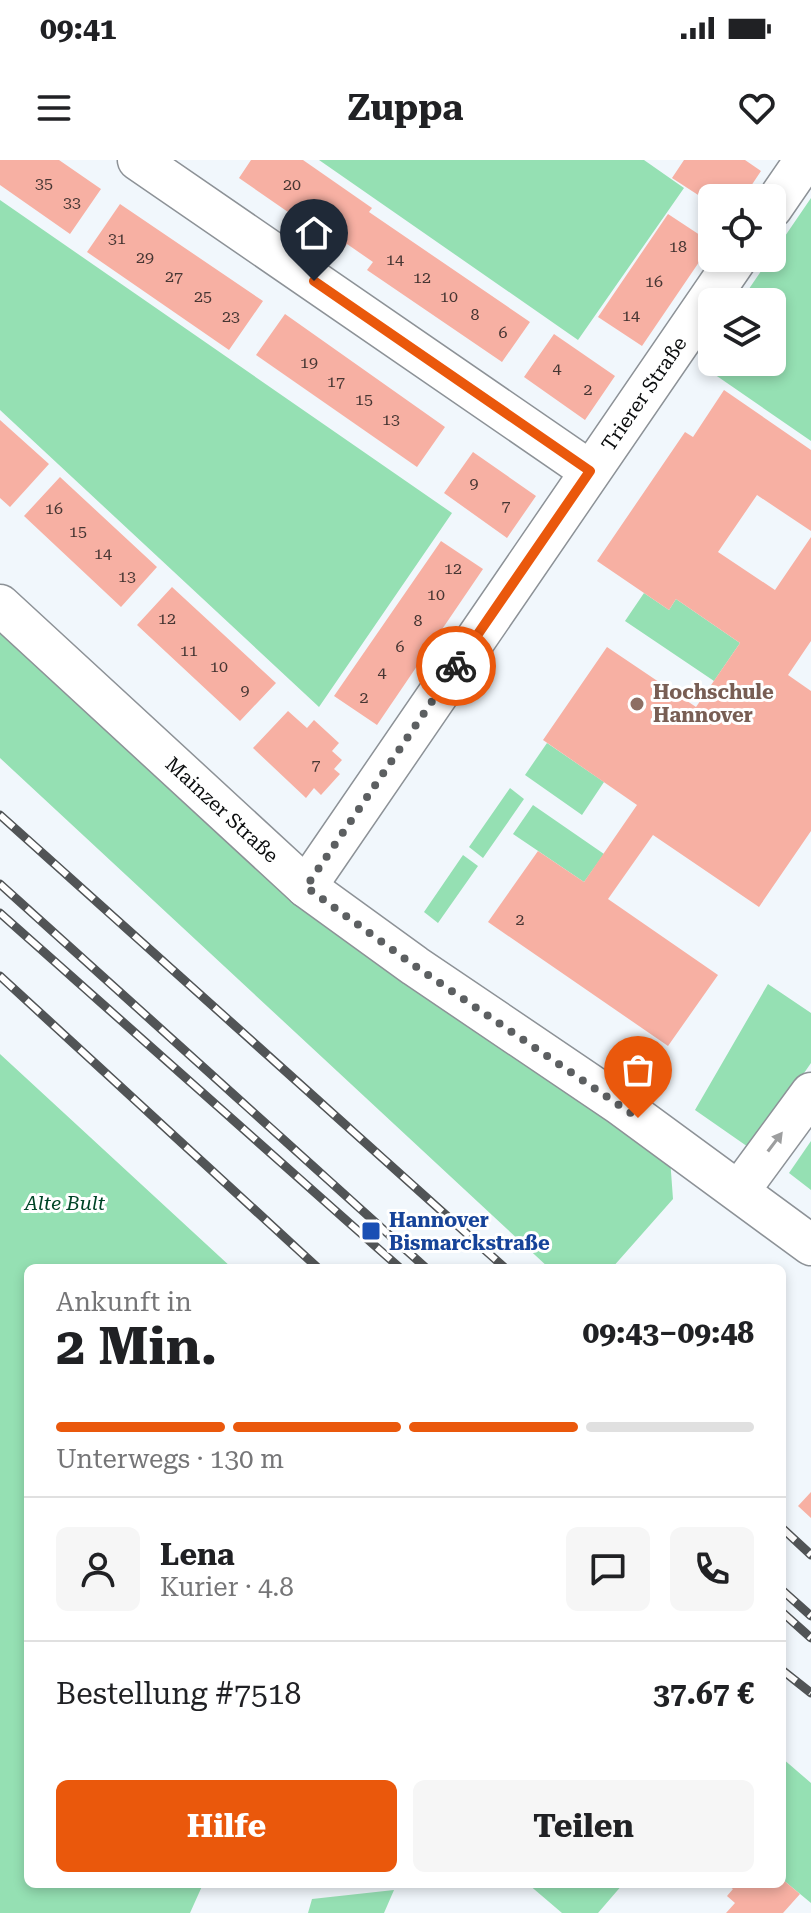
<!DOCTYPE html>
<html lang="de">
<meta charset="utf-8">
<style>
:root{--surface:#fff;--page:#f6f6f6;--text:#202124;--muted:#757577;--line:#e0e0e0;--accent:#ea580c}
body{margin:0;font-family:"Roboto Serif",serif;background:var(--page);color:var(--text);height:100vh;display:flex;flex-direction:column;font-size:30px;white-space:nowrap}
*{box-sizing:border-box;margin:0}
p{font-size:26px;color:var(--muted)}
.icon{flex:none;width:44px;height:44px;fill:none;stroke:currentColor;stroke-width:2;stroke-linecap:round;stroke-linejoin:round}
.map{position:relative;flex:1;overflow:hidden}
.drawer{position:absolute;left:24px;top:1104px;width:762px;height:624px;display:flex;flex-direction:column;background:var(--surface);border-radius:12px;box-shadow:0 4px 12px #0003}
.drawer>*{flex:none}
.buttons{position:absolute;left:698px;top:24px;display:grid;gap:16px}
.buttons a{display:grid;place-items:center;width:88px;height:88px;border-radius:12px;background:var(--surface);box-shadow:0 4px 12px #0003;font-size:40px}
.pin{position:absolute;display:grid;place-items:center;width:68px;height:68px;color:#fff;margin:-82px -34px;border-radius:50% 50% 50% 0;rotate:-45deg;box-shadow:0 0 8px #0007}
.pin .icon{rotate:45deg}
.courier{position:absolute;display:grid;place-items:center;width:80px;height:80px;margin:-40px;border:6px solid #ea580c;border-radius:50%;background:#fff;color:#222;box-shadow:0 2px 10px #0007}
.summary em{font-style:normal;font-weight:700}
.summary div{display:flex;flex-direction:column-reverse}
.summary{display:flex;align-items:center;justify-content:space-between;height:136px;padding:0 32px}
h1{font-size:52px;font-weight:700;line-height:60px}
.bar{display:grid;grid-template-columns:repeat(4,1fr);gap:12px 8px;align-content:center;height:96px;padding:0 32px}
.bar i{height:10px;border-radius:6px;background:var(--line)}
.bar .current{background:var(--accent)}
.bar p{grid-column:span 4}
.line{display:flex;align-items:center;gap:20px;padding:0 32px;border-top:2px solid var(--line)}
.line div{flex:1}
.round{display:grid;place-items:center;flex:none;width:84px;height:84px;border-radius:12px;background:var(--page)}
.cta{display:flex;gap:16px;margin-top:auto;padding:16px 32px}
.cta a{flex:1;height:92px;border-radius:12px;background:var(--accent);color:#fff;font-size:32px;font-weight:700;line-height:92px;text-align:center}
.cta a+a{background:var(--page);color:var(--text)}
.status{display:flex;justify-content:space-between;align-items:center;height:56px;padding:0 40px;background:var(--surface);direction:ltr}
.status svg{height:22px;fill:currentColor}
header{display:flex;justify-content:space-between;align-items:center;height:104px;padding:0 32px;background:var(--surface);font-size:36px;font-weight:700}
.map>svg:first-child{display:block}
</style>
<div class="status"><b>09:41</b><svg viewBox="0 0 49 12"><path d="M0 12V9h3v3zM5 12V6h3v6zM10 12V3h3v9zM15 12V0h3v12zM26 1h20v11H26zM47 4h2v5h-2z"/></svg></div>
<header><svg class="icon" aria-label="menu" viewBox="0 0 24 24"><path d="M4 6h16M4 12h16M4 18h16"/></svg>Zuppa<svg class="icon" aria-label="heart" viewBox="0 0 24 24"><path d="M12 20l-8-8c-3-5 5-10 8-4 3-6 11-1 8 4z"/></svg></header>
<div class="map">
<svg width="811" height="1753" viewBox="0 0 811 1753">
<rect width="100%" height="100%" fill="#f1f7fc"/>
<!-- green -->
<path fill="#95e0b3" d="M319,0H644L684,28L578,180Z
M811,38V281L698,203L712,182V202H772V142H740Z
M0,40L452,353L319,547L0,250Z
M644,433L669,450L676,439L740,483L714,521L625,461Z
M0,452L670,998L673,1039L612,1108H549L0,598Z
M547,583L604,622L582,655L525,615Z
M510,628L524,639L483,698L469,687Z
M533,645L604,694L584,722L513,674Z
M463,695L478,706L438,763L424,752Z
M768,824L811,853V903L751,989L695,950Z
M0,894L232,1108H28V1724H203L190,1753H0Z
M811,981V1030L789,1013Z
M782,1598L811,1623V1743L782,1719Z
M528,1724H623L598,1753H562Z
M394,1730L384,1753H308L312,1739Z"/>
<!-- building -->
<path fill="#f7b0a3" d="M0,0H59L101,29L70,74L0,25Z
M251,0H303L372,48L369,52L530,162L502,202L367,110L373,102L347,84L343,90L239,18Z
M684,0H745L761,11L743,38H712V44L672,18Z
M120,44L263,141L229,190L87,92Z
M668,54L712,83L642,186L598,157Z
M285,154L445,267L417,307L256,195Z
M554,174L615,216L585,260L524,217Z
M724,230L811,290V371L757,335L718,392L775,430L811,377V481L788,515L811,531V671L759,747L653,675L608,739L718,815L668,886L488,762L538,691L584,722L637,645L543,580L607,487L696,547L740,483L676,439L669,450L597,401L685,272L693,277Z
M0,260L49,304L10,347L0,338Z
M473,292L536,336L507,378L444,333Z
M60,317L157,407L121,447L24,356Z
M441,381L483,409L377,565L334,536Z
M172,427L276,523L240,561L137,465Z
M288,551L307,568L314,560L339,583L332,591L342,600L334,609L340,614L321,635L314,628L306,638L253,588Z
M811,1332V1358L798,1346Z
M782,1719L800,1734L783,1753H726L735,1743L727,1736L733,1729L726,1724H782Z"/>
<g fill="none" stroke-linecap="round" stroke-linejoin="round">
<defs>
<g id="minor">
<path d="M138,0L590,311"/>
<path d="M772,48L805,0"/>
<path id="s1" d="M0,445L306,727L415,806L619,944L811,1085"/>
<path id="s2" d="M306,727L737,98"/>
<path d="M739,1031L811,933"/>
</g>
</defs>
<!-- minor casing -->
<use href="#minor" stroke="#8d9297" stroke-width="43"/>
<!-- minor -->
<use href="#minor" stroke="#fff" stroke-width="40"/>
<defs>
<path id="rail" d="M0,655L505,1108
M0,724L426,1108
M0,753L400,1108
M0,816L318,1108
M782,1368L811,1395
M782,1430L811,1456
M782,1452L811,1478
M782,1510L811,1533"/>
</defs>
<!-- rail casing -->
<use href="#rail" stroke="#515456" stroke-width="9"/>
<!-- rail -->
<use href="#rail" stroke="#fff" stroke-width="6" stroke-dasharray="18" stroke-linecap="butt"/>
</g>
<!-- one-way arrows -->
<defs><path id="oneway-solid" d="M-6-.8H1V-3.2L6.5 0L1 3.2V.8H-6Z" transform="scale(2)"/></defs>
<use fill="#9d9e9f" href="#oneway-solid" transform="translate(775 982) rotate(-53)"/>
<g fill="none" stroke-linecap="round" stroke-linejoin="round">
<!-- done -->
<path stroke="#5c5f61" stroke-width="8" stroke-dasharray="0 14.4" d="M456,506L306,727L415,806L638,958"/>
<!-- route -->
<path stroke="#ea580c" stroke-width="10" d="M314,121L590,311L456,506"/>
</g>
<!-- markers -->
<circle fill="#8d6e63" stroke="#fff" stroke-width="3" cx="637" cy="544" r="8"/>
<rect fill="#1a4fb4" stroke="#fff" stroke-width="3" x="361" y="1061" width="20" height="20" rx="4"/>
<g text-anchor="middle" stroke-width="6" stroke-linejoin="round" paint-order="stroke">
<!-- number labels -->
<g font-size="16" fill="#463633">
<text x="44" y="29">35</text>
<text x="292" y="30">20</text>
<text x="72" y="48">33</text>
<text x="117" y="84">31</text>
<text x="678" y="92">18</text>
<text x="145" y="103">29</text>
<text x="395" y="105">14</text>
<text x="174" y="122">27</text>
<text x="422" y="123">12</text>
<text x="654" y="127">16</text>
<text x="203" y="142">25</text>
<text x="449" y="142">10</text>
<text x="475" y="160">8</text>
<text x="631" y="161">14</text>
<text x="231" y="162">23</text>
<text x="503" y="178">6</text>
<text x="309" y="208">19</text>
<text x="557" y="214">4</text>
<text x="336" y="227">17</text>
<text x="588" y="235">2</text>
<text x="364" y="245">15</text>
<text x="391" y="265">13</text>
<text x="474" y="329">9</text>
<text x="506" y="351">7</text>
<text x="54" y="354">16</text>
<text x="78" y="377">15</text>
<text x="103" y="399">14</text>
<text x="453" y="414">12</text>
<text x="127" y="422">13</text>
<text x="436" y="440">10</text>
<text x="167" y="464">12</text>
<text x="418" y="466">8</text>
<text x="400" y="492">6</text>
<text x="189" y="496">11</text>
<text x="219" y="512">10</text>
<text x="382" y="518">4</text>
<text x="245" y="536">9</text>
<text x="364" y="543">2</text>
<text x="316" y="610">7</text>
<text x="520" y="765">2</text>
</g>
<!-- street labels -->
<g font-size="20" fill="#0b0d0e" stroke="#fff">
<text dy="7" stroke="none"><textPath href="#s2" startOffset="598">Trierer Straße</textPath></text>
<text dy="7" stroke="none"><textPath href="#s1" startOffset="302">Mainzer Straße</textPath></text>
</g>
<!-- education labels -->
<g font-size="20" font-weight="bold" fill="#785e54" stroke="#fff" text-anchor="start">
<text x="653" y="539">Hochschule<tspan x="653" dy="23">Hannover</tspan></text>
</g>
<!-- park labels -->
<g font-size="20" font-style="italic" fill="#004527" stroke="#fff">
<text x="65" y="1050">Alte Bult</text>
</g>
<!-- transit labels -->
<g font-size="20" font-weight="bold" fill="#164399" stroke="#fff" text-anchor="start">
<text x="389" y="1067">Hannover<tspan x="389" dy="23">Bismarckstraße</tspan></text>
</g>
</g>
</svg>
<div class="buttons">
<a><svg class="icon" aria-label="locate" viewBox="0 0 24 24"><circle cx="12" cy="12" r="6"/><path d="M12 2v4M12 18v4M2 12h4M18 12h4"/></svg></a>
<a><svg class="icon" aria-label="layers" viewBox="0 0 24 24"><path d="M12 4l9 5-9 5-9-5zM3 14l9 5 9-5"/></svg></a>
</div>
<div class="pin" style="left:638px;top:958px;background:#ea580c"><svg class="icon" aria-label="bag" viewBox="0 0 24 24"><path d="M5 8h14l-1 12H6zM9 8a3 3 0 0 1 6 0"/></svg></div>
<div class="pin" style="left:314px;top:121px;background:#1f2937"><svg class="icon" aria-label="home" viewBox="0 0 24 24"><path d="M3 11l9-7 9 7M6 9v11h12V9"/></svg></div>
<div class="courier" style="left:456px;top:506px"><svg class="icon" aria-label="bike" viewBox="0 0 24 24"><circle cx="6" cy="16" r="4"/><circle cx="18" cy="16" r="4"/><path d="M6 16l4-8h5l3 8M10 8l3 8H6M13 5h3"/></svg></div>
<section class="drawer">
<div class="summary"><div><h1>2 Min.</h1><p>Ankunft in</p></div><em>09:43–09:48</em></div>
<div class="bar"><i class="current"></i><i class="current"></i><i class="current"></i><i></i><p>Unterwegs · 130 m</p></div>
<div class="line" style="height:144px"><a class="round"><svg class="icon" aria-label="person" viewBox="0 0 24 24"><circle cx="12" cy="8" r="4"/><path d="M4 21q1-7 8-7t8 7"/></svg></a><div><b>Lena</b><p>Kurier · 4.8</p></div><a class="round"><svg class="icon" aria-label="chat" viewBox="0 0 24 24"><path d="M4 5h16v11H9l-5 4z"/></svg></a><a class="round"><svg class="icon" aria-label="phone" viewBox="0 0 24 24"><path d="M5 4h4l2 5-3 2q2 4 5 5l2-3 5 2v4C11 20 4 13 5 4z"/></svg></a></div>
<div class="line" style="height:104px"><div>Bestellung #7518</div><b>37.67 €</b></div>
<div class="cta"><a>Hilfe</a><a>Teilen</a></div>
</section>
</div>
